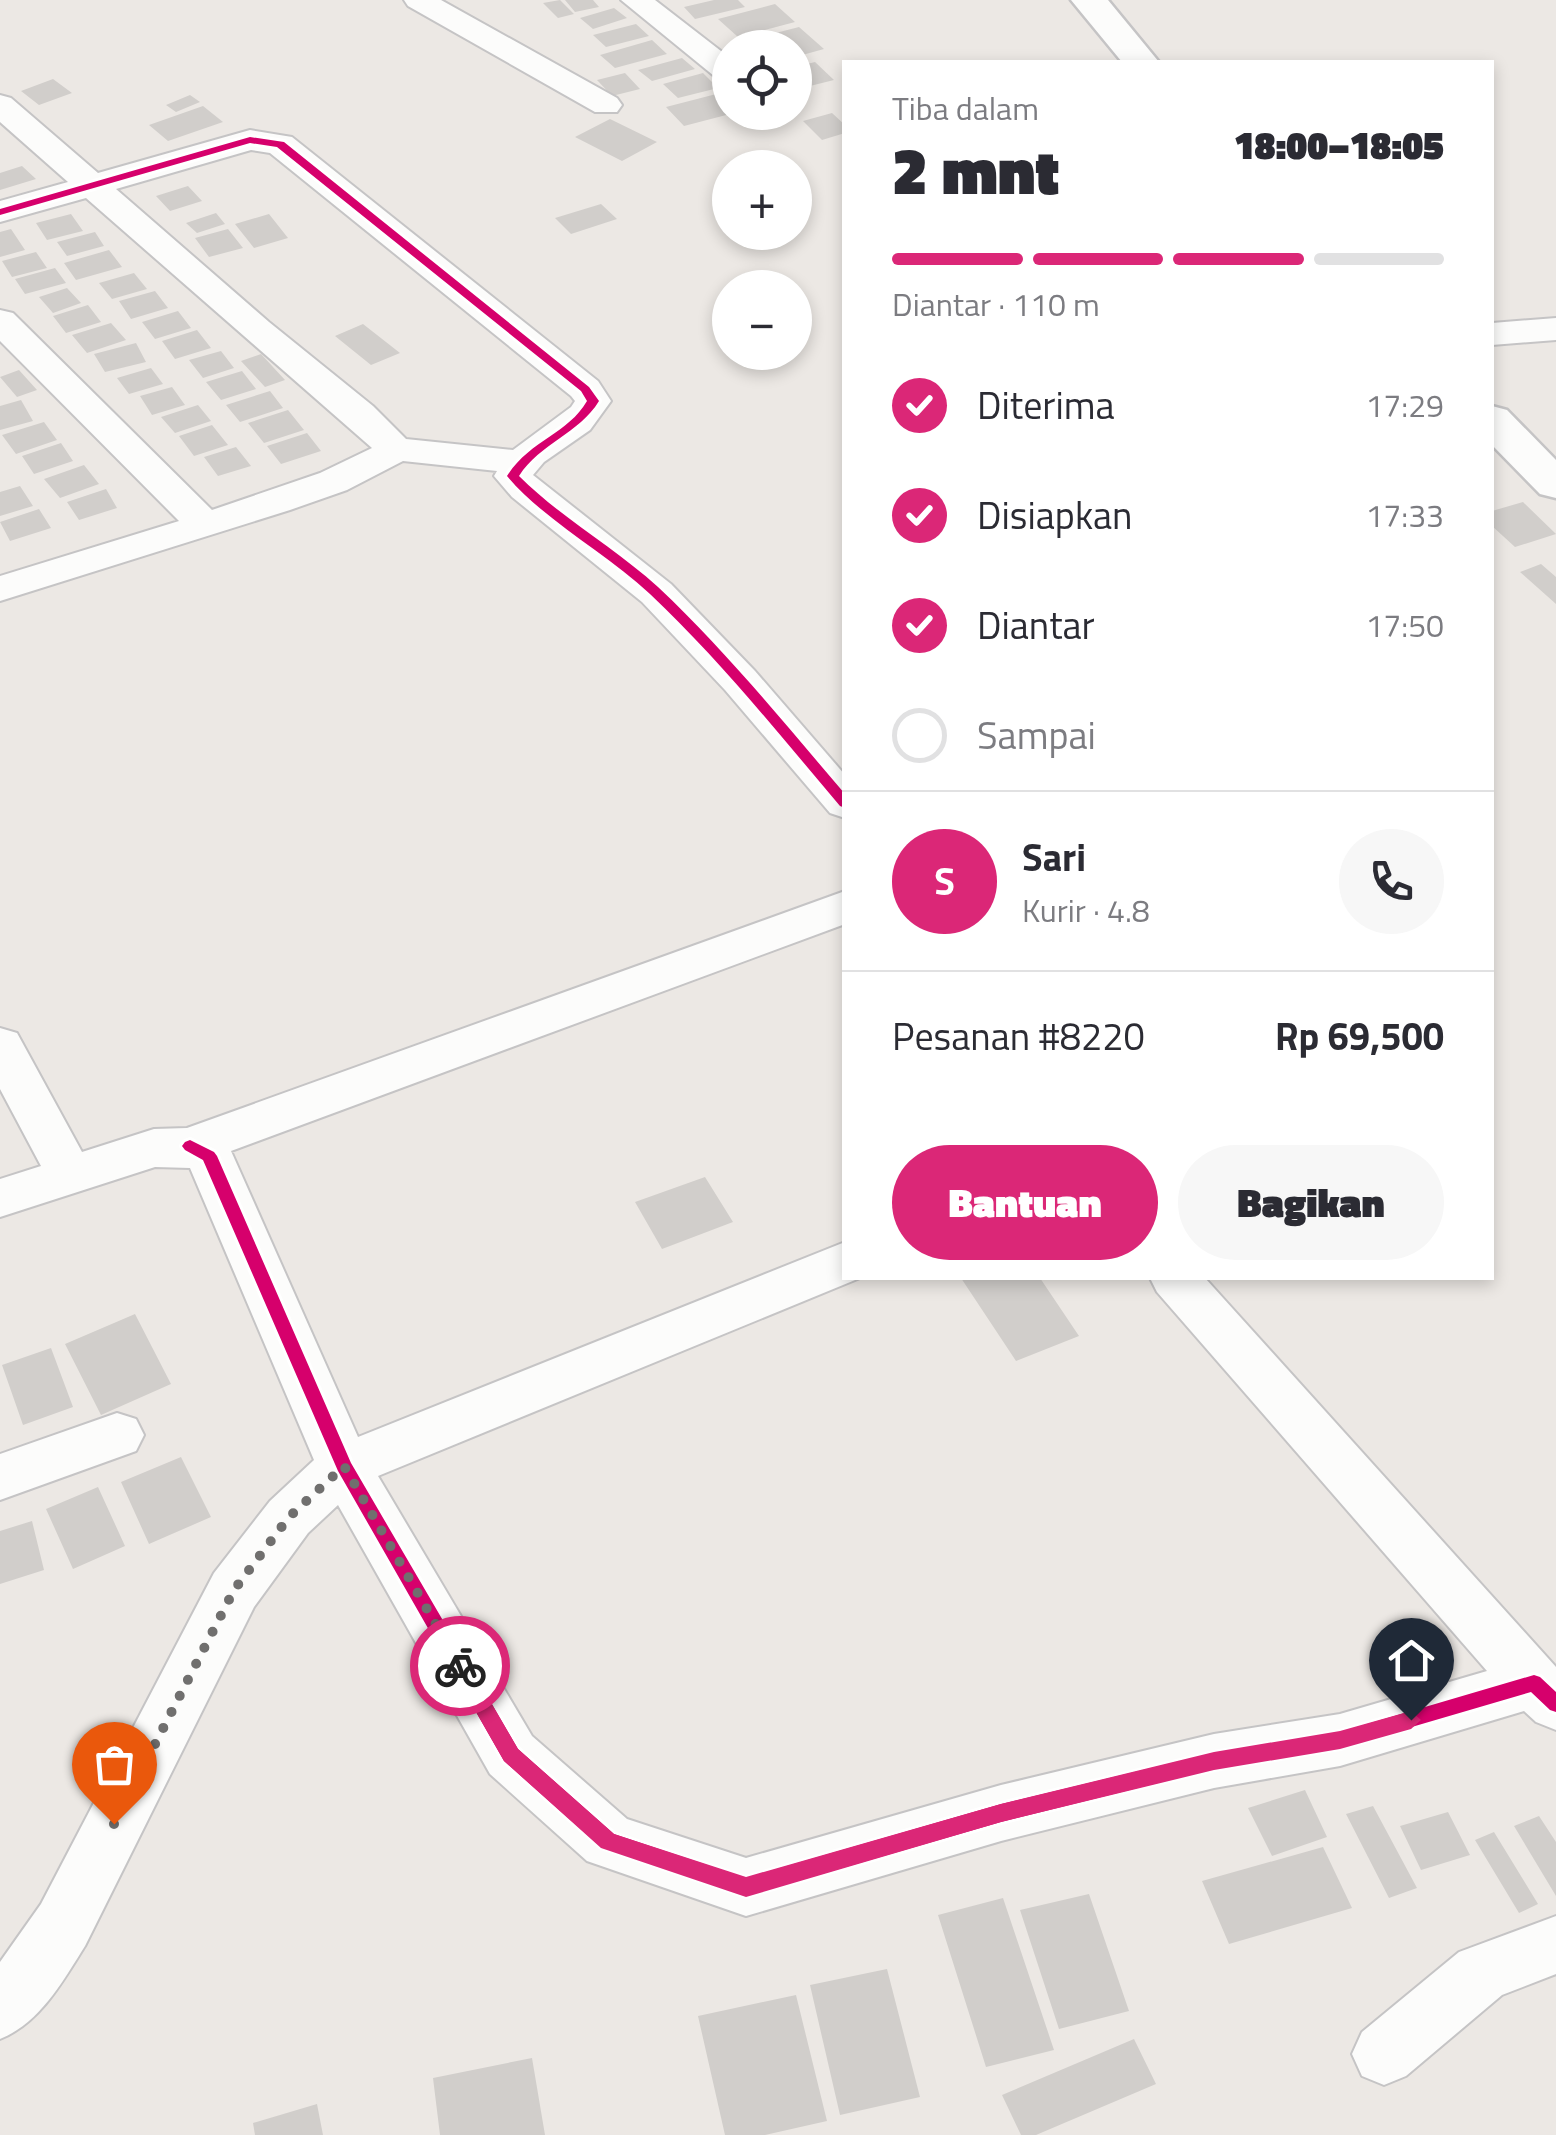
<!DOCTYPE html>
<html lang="id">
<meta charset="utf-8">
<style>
:root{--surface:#fff;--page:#f7f7f7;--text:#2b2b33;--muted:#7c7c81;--line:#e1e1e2;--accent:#db2777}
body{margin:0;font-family:"Titillium Web",sans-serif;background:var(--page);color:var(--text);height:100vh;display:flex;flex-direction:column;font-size:38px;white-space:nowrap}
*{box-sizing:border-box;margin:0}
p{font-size:32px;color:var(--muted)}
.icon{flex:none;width:55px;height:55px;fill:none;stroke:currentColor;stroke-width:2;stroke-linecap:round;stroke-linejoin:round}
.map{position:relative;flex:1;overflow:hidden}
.side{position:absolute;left:842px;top:60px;width:652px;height:1220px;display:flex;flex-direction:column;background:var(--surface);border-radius:0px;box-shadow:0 5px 15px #0003}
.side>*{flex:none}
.controls{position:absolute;left:712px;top:30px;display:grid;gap:20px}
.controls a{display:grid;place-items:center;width:100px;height:100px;border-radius:50%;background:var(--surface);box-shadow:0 5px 15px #0003;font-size:50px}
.pin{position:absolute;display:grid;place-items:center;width:85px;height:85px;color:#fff;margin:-102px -42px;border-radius:50% 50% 50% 0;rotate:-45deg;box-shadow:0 0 10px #0007}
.pin .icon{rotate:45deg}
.courier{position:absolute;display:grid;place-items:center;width:100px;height:100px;margin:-50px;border:8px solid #db2777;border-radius:50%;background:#fff;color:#222;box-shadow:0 2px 12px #0007}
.overview em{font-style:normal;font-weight:800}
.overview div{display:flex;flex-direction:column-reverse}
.overview{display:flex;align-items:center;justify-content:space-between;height:170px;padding:0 50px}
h1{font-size:65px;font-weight:800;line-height:75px}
.bar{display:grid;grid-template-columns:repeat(4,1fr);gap:15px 10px;align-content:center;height:120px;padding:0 50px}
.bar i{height:12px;border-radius:8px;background:var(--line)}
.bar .current{background:var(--accent)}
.bar p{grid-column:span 4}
.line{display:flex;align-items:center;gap:25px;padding:0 50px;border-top:2px solid var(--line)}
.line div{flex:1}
.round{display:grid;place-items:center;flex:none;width:105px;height:105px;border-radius:52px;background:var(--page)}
ol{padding:0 50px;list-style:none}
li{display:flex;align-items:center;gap:30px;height:110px}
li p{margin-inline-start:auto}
li .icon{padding:10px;border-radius:50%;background:var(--accent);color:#fff;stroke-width:4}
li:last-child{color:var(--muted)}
li i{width:55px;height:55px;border:5px solid var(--line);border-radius:50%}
.cta{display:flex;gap:20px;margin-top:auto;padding:20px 50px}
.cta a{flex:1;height:115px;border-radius:60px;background:var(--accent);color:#fff;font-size:40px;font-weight:800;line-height:115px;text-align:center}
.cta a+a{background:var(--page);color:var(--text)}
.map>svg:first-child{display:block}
</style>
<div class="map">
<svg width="1556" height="2135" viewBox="0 0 1556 2135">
<rect width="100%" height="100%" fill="#ece8e4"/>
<!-- building -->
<path fill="#d1cecb" d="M560,0L574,14L558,18L543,3Z
M565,0H593L599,7L575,12Z
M714,0H738L745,7L695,19L684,7Z
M775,4L795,22L738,37L718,19Z
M614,8L627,18L593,29L580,18Z
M636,24L649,36L606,47L593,35Z
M799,27L824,49L795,57V48H747L741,42Z
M652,40L667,54L615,68L600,55Z
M682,58L695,69L652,81L638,70Z
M815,62L834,80L810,86L795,72V67Z
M625,73L640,89L612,96L597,80Z
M703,73L718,88L678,98L663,84Z
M53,79L72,93L39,105L21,91Z
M728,91L730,114L684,126L666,107Z
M190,95L200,102L176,112L166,105Z
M203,106L223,122L168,141L149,125Z
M832,113L845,125V133L822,140L803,121Z
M610,119L657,142L622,161L575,137Z
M22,166L36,179L0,190V173Z
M188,186L202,201L170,211L156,196Z
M601,204L617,219L571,234L555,218Z
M216,213L225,224L197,233L186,223Z
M71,214L83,231L47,240L36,223Z
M269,214L288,238L254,248L235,224Z
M11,229L25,250L0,257V232Z
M228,229L243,248L209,257L195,238Z
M95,232L104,246L67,256L57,242Z
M109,250L122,267L76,280L64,263Z
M36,252L47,268L12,277L2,261Z
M55,268L66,283L25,294L15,279Z
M134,273L147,289L112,299L99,283Z
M67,288L81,303L53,313L39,297Z
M155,291L168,308L131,319L119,301Z
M88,305L101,322L66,333L53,316Z
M178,311L191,328L155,339L142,322Z
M111,323L126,340L87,353L72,335Z
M363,324L400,353L371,365L335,336Z
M197,330L211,348L175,359L162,341Z
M136,343L146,362L105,372L94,354Z
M221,351L234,368L203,378L189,360Z
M261,354L285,380L265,387L241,361Z
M151,368L163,384L129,394L117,378Z
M19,370L37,390L17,397L0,377Z
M242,371L256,389L221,400L206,382Z
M172,387L185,405L152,415L140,396Z
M270,391L283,408L240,422L226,405Z
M21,400L33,421L0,430V406Z
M198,405L211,421L175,433L161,417Z
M288,410L304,430L264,443L248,423Z
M44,422L57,440L16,454L2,435Z
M212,425L228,445L194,456L179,436Z
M307,433L321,451L281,464L267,446Z
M61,443L73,461L34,474L22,456Z
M236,447L251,466L218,476L204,457Z
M84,465L99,484L60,498L44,479Z
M20,486L33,506L0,516V492Z
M106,489L117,508L79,520L67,502Z
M1523,502L1556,534L1515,547L1492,526V511Z
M39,509L51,528L10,541L0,522Z
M1541,564L1556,577V604L1520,572Z
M705,1177L733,1222L662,1249L635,1202Z
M961,1278H1040L1079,1336L1016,1361Z
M135,1314L171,1384L101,1415L65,1344Z
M51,1348L73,1407L23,1425L2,1365Z
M181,1457L211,1517L149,1544L121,1482Z
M98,1487L125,1546L73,1569L46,1509Z
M32,1521L44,1570L0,1584V1531Z
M1305,1790L1327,1837L1272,1856L1248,1808Z
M1373,1806L1417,1888L1389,1898L1346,1814Z
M1448,1812L1470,1855L1421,1870L1400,1826Z
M1539,1816L1556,1842V1896L1514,1826Z
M1494,1832L1538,1904L1519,1913L1475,1840Z
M1323,1847L1352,1908L1229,1944L1202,1881Z
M1089,1894L1129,2011L1059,2029L1020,1910Z
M1003,1898L1054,2050L986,2067L938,1915Z
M887,1969L920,2097L840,2115L810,1985Z
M796,1995L827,2121L765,2135H725L698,2016Z
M1134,2039L1156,2084L1036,2135H1021L1002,2095Z
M532,2058L545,2135H440L433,2078Z
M317,2104L323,2135H255L253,2123Z"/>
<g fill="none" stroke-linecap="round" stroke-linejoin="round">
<defs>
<path id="street" d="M404,0H441L617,98L622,105L617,112H595L408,6Z
M621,0H655L730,58V83L719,80Z
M0,95L11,98L98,173L250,130L292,137L598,381L611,401L590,430L544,462L533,475L671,584L755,671L845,775V818L830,813L725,690L642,602L512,497L494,476L497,471L403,461L347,490L290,510L0,601V576L179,521L0,341V310L13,313L212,510L320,473L372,448L86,198L0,222V201L68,182L0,122ZM251,150L270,153L571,396L575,401L571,407L513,450L406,439L373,406L269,322L116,189Z
M1556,318V340L1492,345V323Z
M845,891V924L231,1151L358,1437L845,1242V1278H860L378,1476L532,1736L627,1819L746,1858L1001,1785L1214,1734L1340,1714L1487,1671L1157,1292L1150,1278H1205L1556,1667V1730L1536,1722L1524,1711L1340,1766L1214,1788L1001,1841L746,1916L587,1861L490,1774L338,1505L308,1533L254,1607L85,1946C63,1981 40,2023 0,2039V1962L41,1904L214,1573L270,1501L314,1460L190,1168L155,1167L0,1217V1179L41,1166L0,1089V1028L17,1033L82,1152L154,1129L187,1128Z
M117,1413L136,1419L144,1435L136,1451L0,1500V1454Z
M1556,1916V1974L1502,1995L1406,2076L1384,2085L1362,2076L1352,2054L1362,2032L1459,1952Z"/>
<path id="secondary" d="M1071,0H1108L1159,62H1122Z
M1492,406L1507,410L1556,460V498L1540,494L1492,445Z"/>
</defs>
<!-- street casing -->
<use href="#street" stroke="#c5c4c5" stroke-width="4"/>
<!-- secondary casing -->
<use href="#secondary" stroke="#c5c4c5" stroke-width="5"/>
<!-- street -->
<use href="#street" fill="#fcfcfb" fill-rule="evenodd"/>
<!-- secondary -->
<use href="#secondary" fill="#fcfcfb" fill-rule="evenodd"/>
<defs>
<path id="cycleway" d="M250,137L284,142L589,387L599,401C579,434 540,443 519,476C561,518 614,547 658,587C726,651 785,724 845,794V808L840,806C779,734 719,659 650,594C605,552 545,521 507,476C530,440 568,434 587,401L581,391L277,147L250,143L0,215V209Z
M190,1140L214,1152L217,1156L351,1463L518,1749L614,1834L746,1878L1001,1804L1214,1753L1340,1732L1534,1675L1540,1677L1556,1692V1712L1550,1710L1531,1692L1340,1748L1214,1769L1001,1822L746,1896L601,1847L504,1761L338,1471L203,1160L185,1150L182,1146L185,1142Z"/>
</defs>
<!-- cycleway casing -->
<use href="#cycleway" stroke="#fff" stroke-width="6"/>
<!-- cycleway -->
<use href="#cycleway" fill="#d6006c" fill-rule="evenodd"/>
</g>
<!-- route -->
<path fill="#db2777" d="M460,1657L466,1659L518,1749L614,1834L746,1877L1001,1804L1214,1752L1340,1731L1411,1711L1421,1720L1411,1729L1340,1749L1214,1770L1001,1822L746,1897L601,1848L504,1761L450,1666Z"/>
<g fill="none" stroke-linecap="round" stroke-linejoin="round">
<!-- done -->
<path stroke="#706f6e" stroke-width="10" stroke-dasharray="0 18" d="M114,1824L234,1590L289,1517L344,1466L460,1666"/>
</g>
</svg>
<div class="controls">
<a><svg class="icon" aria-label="locate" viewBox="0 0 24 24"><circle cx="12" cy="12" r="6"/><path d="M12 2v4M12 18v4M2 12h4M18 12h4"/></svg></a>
<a>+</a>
<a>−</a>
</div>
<div class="pin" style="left:114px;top:1824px;background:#ea580c"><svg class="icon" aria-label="bag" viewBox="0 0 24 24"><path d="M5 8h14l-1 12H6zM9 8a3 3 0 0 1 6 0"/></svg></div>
<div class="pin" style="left:1411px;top:1720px;background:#1f2937"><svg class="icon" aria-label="home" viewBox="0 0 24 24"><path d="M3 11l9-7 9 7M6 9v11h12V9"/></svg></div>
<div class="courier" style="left:460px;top:1666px"><svg class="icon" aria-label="bike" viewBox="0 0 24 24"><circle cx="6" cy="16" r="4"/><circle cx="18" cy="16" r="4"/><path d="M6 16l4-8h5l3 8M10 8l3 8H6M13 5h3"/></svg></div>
<section class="side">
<div class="overview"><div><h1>2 mnt</h1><p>Tiba dalam</p></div><em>18:00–18:05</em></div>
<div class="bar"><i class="current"></i><i class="current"></i><i class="current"></i><i></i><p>Diantar · 110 m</p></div>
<ol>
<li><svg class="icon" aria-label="check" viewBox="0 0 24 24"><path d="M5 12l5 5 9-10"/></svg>Diterima<p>17:29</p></li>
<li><svg class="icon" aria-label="check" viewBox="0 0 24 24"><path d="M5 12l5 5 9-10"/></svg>Disiapkan<p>17:33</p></li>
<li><svg class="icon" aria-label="check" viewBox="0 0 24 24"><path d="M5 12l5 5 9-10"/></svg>Diantar<p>17:50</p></li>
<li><i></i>Sampai</li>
</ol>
<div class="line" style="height:180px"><b class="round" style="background:var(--accent);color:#fff">S</b><div><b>Sari</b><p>Kurir · 4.8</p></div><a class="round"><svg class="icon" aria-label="phone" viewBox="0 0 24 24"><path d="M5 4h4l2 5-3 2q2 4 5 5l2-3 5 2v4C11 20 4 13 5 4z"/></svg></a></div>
<div class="line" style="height:130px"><div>Pesanan #8220</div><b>Rp 69,500</b></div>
<div class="cta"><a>Bantuan</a><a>Bagikan</a></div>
</section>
</div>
